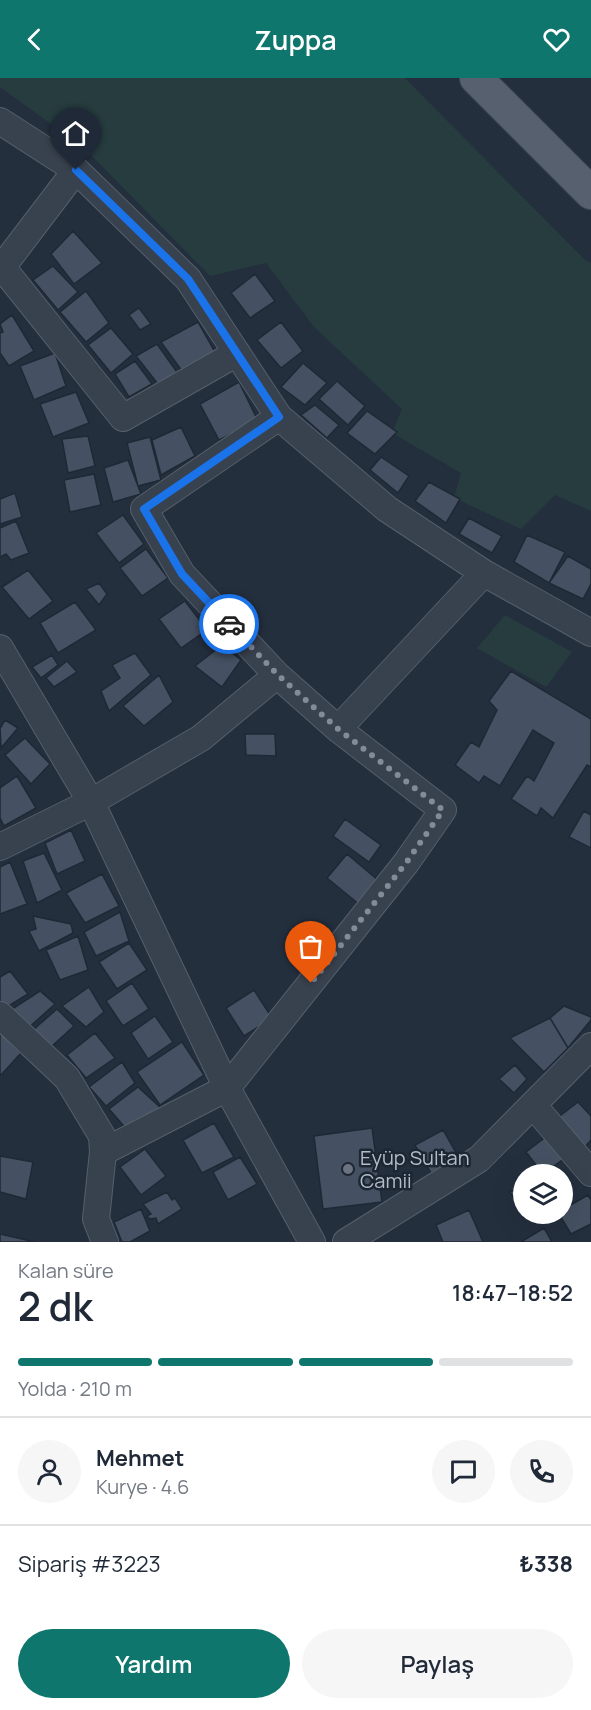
<!DOCTYPE html>
<html lang="tr">
<meta charset="utf-8">
<style>
:root{--surface:#fff;--page:#f6f6f7;--text:#1f2937;--muted:#747a83;--line:#e0e1e3;--accent:#0f766e}
body{margin:0;font-family:Manrope,sans-serif;background:var(--page);color:var(--text);height:100vh;display:flex;flex-direction:column;font-size:22px;white-space:nowrap}
*{box-sizing:border-box;margin:0}
p{font-size:20px;color:var(--muted)}
.icon{flex:none;width:33px;height:33px;fill:none;stroke:currentColor;stroke-width:2;stroke-linecap:round;stroke-linejoin:round}
.map{position:relative;height:1164px;overflow:hidden}
.panel{display:flex;flex-direction:column;background:var(--surface);flex:1}
.panel>*{flex:none}
.fabs{position:absolute;left:513px;top:1086px;display:grid;gap:12px}
.fabs a{display:grid;place-items:center;width:60px;height:60px;border-radius:50%;background:var(--surface);box-shadow:0 6px 24px #0002;font-size:30px}
.pin{position:absolute;display:grid;place-items:center;width:51px;height:51px;color:#fff;margin:-62px -26px;border-radius:50% 50% 50% 0;rotate:-45deg;box-shadow:0 0 6px #0007}
.pin .icon{rotate:45deg}
.courier{position:absolute;display:grid;place-items:center;width:60px;height:60px;margin:-30px;border:4px solid #1a73e8;border-radius:50%;background:#fff;color:#222;box-shadow:0 2px 8px #0007}
.head em{font-style:normal;font-weight:600}
.head div{display:flex;flex-direction:column-reverse}
.head{display:flex;align-items:center;justify-content:space-between;height:102px;padding:0 18px}
h1{font-size:39px;font-weight:600;line-height:45px}
.bar{display:grid;grid-template-columns:repeat(4,1fr);gap:9px 6px;align-content:center;height:72px;padding:0 18px}
.bar i{height:8px;border-radius:4px;background:var(--line)}
.bar .current{background:var(--accent)}
.bar p{grid-column:span 4}
.line{display:flex;align-items:center;gap:15px;padding:0 18px;border-top:2px solid var(--line)}
.line div{flex:1}
.round{display:grid;place-items:center;flex:none;width:63px;height:63px;border-radius:32px;background:var(--page)}
.cta{display:flex;gap:12px;margin-top:auto;padding:12px 18px}
.cta a{flex:1;height:69px;border-radius:36px;background:var(--accent);color:#fff;font-size:24px;font-weight:600;line-height:69px;text-align:center}
.cta a+a{background:var(--page);color:var(--text)}
header{display:flex;justify-content:space-between;align-items:center;height:78px;padding:0 18px;background:var(--accent);color:#fff;font-size:27px;font-weight:600}
.map>svg:first-child{display:block}
</style>
<header><svg class="icon" aria-label="back" viewBox="0 0 24 24"><path d="M15 5l-7 7 7 7"/></svg>Zuppa<svg class="icon" aria-label="heart" viewBox="0 0 24 24"><path d="M12 20l-8-8c-3-5 5-10 8-4 3-6 11-1 8 4z"/></svg></header>
<div class="map">
<svg width="591" height="1164" viewBox="0 0 591 1164">
<rect width="100%" height="100%" fill="#242f3e"/>
<!-- green -->
<path fill="#263c3f" d="M0,0H405L585,182L591,185V433L555,417L521,451L454,420L461,395L392,355L402,331L314,249L266,185L210,198L84,70L0,9Z
M505,537L572,574L546,609L477,570Z"/>
<!-- building -->
<path fill="#455162" stroke="#1f2835" stroke-width="1.5" d="M73,153L102,185L74,206L51,176Z
M53,188L78,214L58,232L33,202Z
M255,196L275,223L250,240L231,215Z
M86,213L109,245L86,264L60,234Z
M139,230L151,246L140,252L129,237Z
M12,237L34,273L9,288L0,275V255L3,254L0,246Z
M198,244L216,276L182,293L161,264Z
M281,244L303,273L281,290L257,262Z
M111,250L133,276L111,295L88,267Z
M157,266L179,297L161,310L136,278Z
M55,275L66,308L34,322L20,288Z
M135,283L152,306L129,319L115,296Z
M303,285L327,305L305,327L281,309Z
M337,303L365,328L348,347L319,321Z
M239,304L258,343L219,362L200,326Z
M76,314L89,345L53,359L40,326Z
M315,327L339,347L327,360L301,337Z
M367,333L397,354L375,376L347,355Z
M181,349L195,378L161,397L152,362Z
M88,358L95,388L68,395L62,361Z
M150,359L161,402L138,408L127,365Z
M381,379L409,398L398,415L370,392Z
M128,382L141,416L113,424L104,390Z
M94,396L101,427L70,434L64,402Z
M429,404L460,421L446,445L415,423Z
M15,415L22,439L0,446V421Z
M123,437L144,466L119,485L96,455Z
M469,440L502,458L492,475L459,456Z
M16,443L29,475L11,482L6,476L0,479V450Z
M527,457L565,474L549,505L514,484Z
M146,471L168,500L142,518L120,490Z
M568,478L591,491V506L583,521L549,505Z
M28,492L53,523L29,541L2,509Z
M99,505L107,516L99,527L86,511Z
M185,523L207,552L181,570L159,541Z
M75,524L96,552L58,575L40,545Z
M222,567L241,582L222,609L195,588Z
M135,575L151,597L109,633L101,613L120,600L112,587Z
M52,577L58,587L41,600L32,589Z
M67,583L77,594L54,609L46,600Z
M511,593L591,641V689L587,687L553,740L541,730L537,738L511,721L527,698L534,703L554,665L533,652L500,708L484,698L479,705L455,687L471,664L479,669L497,632L489,623Z
M159,597L173,624L144,648L123,628Z
M5,642L18,650L1,670L0,648L1,649Z
M245,656H275L276,678L246,677Z
M25,660L50,686L31,706L5,677Z
M17,698L36,730L4,748L0,740V710Z
M584,733L591,737V770L569,759Z
M345,741L381,767L369,784L333,758Z
M71,752L85,783L57,796L45,765Z
M44,775L62,812L37,825L23,783Z
M347,776L379,803L360,827L327,800Z
M10,784L27,826L0,836V789Z
M102,796L119,828L85,845L66,815Z
M120,834L129,863L96,878L84,854Z
M33,838L71,846L73,855L39,873L29,853L36,851Z
M78,858L88,892L60,902L46,872Z
M129,865L147,892L117,911L99,884Z
M10,893L28,916L2,932L0,931V899Z
M132,905L149,931L123,948L106,923Z
M89,909L104,934L86,949L62,928Z
M254,912L272,940L244,958L226,930Z
M40,913L55,926L25,953L9,933Z
M564,928L591,939V942L568,970L550,940Z
M57,931L74,948L52,968L33,952Z
M155,938L173,964L148,981L131,955Z
M550,940L568,970L544,994L510,960Z
M0,954L21,975L0,998Z
M95,955L115,980L86,1000L67,977Z
M182,964L204,997L160,1027L137,994Z
M122,984L135,1005L106,1028L89,1009Z
M515,987L527,1001L514,1015L499,1001Z
M138,1009L163,1032L129,1054L109,1031Z
M578,1024L591,1038V1062L583,1071L556,1041Z
M214,1045L234,1079L202,1095L183,1062Z
M372,1050L382,1124L323,1131L314,1058Z
M443,1052L459,1080L431,1095L415,1067Z
M551,1055L569,1077L543,1096L526,1074Z
M145,1071L166,1098L141,1117L120,1089Z
M0,1078L33,1084L26,1121L0,1114Z
M240,1079L257,1106L228,1122L213,1094Z
M524,1100V1124L519,1127L510,1114L522,1108L518,1102Z
M167,1114L172,1122L175,1120L182,1131L158,1146L156,1140L150,1141L147,1138L151,1136L143,1126Z
M588,1117L591,1122V1146L571,1156L559,1136H562V1132Z
M141,1131L150,1153L130,1164H122L114,1144Z
M469,1132L483,1164H443L436,1147Z
M544,1150L552,1164H521Z
M0,1156L35,1164H0Z"/>
<g fill="none" stroke-linecap="round" stroke-linejoin="round">
<defs>
<path id="minor" d="M0,43L76,92L188,201L279,339L387,431L484,495L591,555
M2,189L123,340L237,275
M0,192L76,92
M0,570L91,724L227,1010L312,1164
M338,651L484,495
M0,769L91,724L201,660L277,597
M0,937L67,1000L102,1058L103,1074L96,1141L105,1164
M533,1027L591,1095
M103,1074L227,1010L406,785L443,732L338,651L277,597L182,496L144,431L279,339
M346,1164L479,1081L591,968"/>
<path id="major" d="M476,0L591,115"/>
</defs>
<!-- minor casing -->
<use href="#minor" stroke="#565f6c" stroke-width="28"/>
<!-- major casing -->
<use href="#major" stroke="#414a57" stroke-width="34"/>
<!-- minor -->
<use href="#minor" stroke="#38414e" stroke-width="26"/>
<!-- major -->
<use href="#major" stroke="#56606e" stroke-width="32"/>
</g>
<g fill="none" stroke-linecap="round" stroke-linejoin="round">
<!-- done -->
<path stroke="#828b98" stroke-width="6" stroke-dasharray="0 10.8" d="M229,546L278,597L338,651L443,732L406,785L311,905"/>
<!-- route -->
<path stroke="#1a73e8" stroke-width="8" d="M76,92L188,201L279,339L144,431L182,496L229,546"/>
</g>
<!-- markers -->
<circle fill="#6b7280" stroke="#1d2633" stroke-width="2" cx="348" cy="1091" r="6"/>
<g text-anchor="middle" stroke-width="5" stroke-linejoin="round" paint-order="stroke">
<!-- poi labels -->
<g font-size="20" fill="#b4bcc9" stroke="#1d2633" text-anchor="start">
<text x="360" y="1087">Eyüp Sultan<tspan x="360" dy="23">Camii</tspan></text>
</g>
</g>
</svg>
<div class="fabs">
<a><svg class="icon" aria-label="layers" viewBox="0 0 24 24"><path d="M12 4l9 5-9 5-9-5zM3 14l9 5 9-5"/></svg></a>
</div>
<div class="pin" style="left:311px;top:905px;background:#ea580c"><svg class="icon" aria-label="bag" viewBox="0 0 24 24"><path d="M5 8h14l-1 12H6zM9 8a3 3 0 0 1 6 0"/></svg></div>
<div class="pin" style="left:76px;top:92px;background:#1f2937"><svg class="icon" aria-label="home" viewBox="0 0 24 24"><path d="M3 11l9-7 9 7M6 9v11h12V9"/></svg></div>
<div class="courier" style="left:229px;top:546px"><svg class="icon" aria-label="car" viewBox="0 0 24 24"><path d="M5 17H2v-5l4-1 3-4h7l3 4 3 1v5h-3M9 17h6M6 11h13"/><circle cx="7" cy="17" r="2"/><circle cx="17" cy="17" r="2"/></svg></div>
</div>
<section class="panel">
<div class="head"><div><h1>2 dk</h1><p>Kalan süre</p></div><em>18:47–18:52</em></div>
<div class="bar"><i class="current"></i><i class="current"></i><i class="current"></i><i></i><p>Yolda · 210 m</p></div>
<div class="line" style="height:108px"><a class="round"><svg class="icon" aria-label="person" viewBox="0 0 24 24"><circle cx="12" cy="8" r="4"/><path d="M4 21q1-7 8-7t8 7"/></svg></a><div><b>Mehmet</b><p>Kurye · 4.6</p></div><a class="round"><svg class="icon" aria-label="chat" viewBox="0 0 24 24"><path d="M4 5h16v11H9l-5 4z"/></svg></a><a class="round"><svg class="icon" aria-label="phone" viewBox="0 0 24 24"><path d="M5 4h4l2 5-3 2q2 4 5 5l2-3 5 2v4C11 20 4 13 5 4z"/></svg></a></div>
<div class="line" style="height:78px"><div>Sipariş #3223</div><b>₺338</b></div>
<div class="cta"><a>Yardım</a><a>Paylaş</a></div>
</section>
